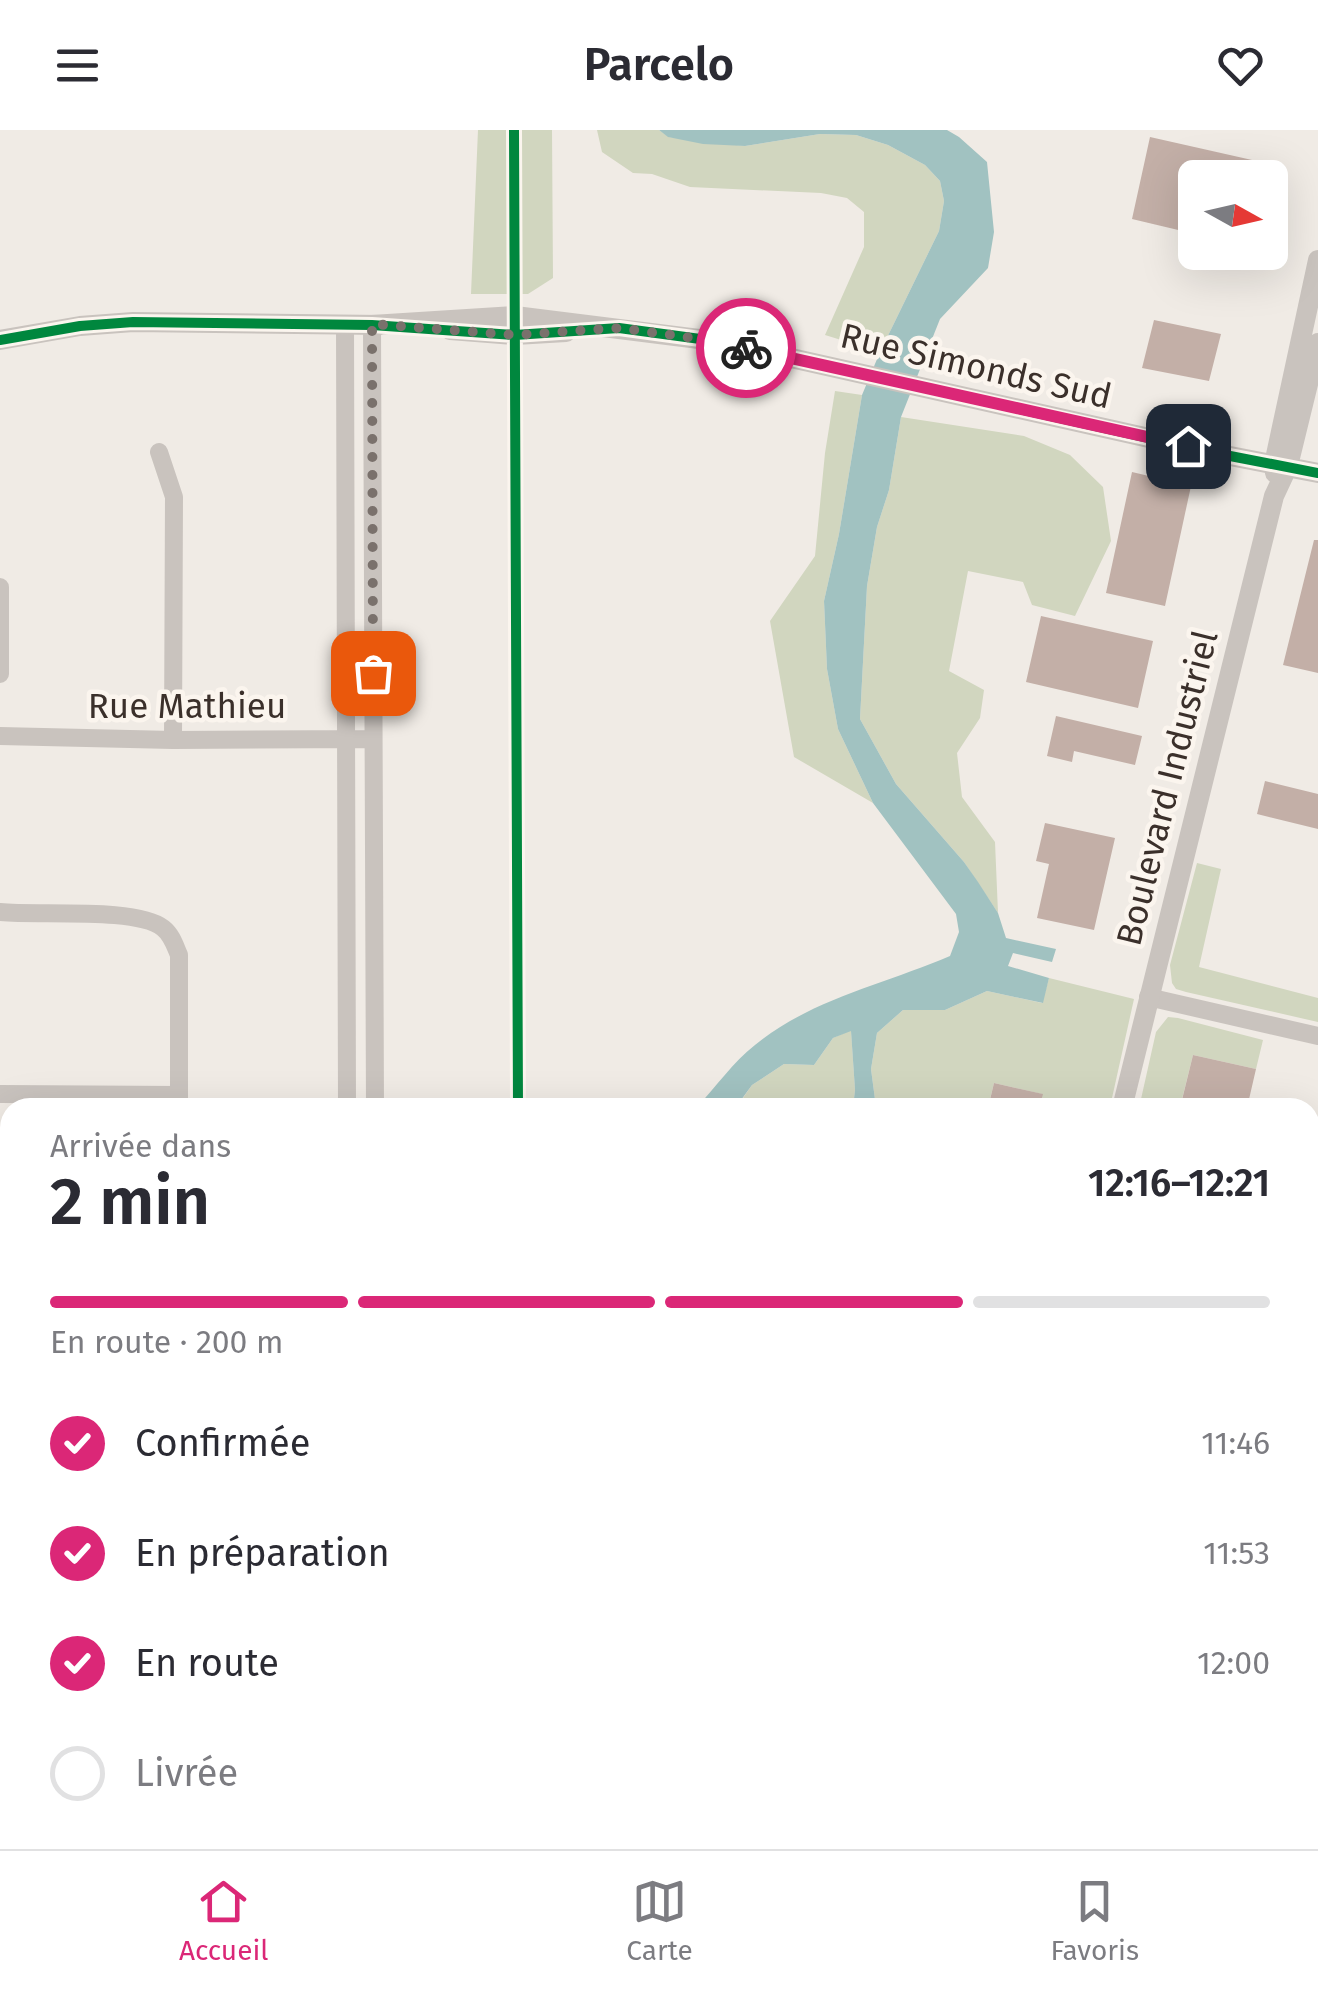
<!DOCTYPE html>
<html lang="fr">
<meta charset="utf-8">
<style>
:root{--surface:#fff;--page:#f2f2f3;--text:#2b2b33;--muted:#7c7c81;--line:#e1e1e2;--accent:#db2777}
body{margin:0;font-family:"Fira Sans",sans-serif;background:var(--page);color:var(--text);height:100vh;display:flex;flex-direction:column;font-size:38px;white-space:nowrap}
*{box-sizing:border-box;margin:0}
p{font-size:32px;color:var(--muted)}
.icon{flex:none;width:55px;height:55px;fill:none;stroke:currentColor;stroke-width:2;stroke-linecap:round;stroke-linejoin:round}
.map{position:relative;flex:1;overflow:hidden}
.side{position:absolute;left:0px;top:968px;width:1320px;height:752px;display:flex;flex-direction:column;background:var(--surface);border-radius:30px 30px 0 0;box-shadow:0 10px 40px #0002}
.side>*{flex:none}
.needle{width:65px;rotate:98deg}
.fabs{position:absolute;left:1178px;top:30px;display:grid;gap:20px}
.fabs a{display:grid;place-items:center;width:110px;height:110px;border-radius:15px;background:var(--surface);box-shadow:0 10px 40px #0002;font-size:50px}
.pin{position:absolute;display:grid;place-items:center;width:85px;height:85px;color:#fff;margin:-42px;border-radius:20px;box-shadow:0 5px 15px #0006}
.courier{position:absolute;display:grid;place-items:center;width:100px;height:100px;margin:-50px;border:8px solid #db2777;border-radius:50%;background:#fff;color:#222;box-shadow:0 2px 12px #0007}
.headline em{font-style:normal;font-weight:600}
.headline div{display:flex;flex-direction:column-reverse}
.headline{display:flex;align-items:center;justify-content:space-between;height:170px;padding:0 50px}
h1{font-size:65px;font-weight:600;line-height:75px}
.bar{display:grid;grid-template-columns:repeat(4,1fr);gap:15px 10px;align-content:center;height:120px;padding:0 50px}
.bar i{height:12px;border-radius:8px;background:var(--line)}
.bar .active{background:var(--accent)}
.bar p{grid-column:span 4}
ol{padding:0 50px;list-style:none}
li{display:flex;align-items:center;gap:30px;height:110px}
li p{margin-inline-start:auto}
li .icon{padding:10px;border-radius:50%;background:var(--accent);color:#fff;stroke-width:4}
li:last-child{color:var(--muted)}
li i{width:55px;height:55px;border:5px solid var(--line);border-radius:50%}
header{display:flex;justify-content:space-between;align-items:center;height:130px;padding:0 50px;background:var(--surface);font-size:45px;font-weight:600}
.tabs{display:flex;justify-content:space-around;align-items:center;height:140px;border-top:2px solid var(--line);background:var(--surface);font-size:28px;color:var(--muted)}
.tabs a{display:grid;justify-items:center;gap:5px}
.tabs .active{color:var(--accent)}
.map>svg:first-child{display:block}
</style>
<header><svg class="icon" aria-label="menu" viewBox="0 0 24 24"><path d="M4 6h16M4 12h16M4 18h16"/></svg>Parcelo<svg class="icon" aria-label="heart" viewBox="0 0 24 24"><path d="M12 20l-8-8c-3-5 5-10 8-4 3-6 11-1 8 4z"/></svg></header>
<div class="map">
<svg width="1318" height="1719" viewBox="0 0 1318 1719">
<rect width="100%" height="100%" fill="#f0ebe5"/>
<!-- green -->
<path fill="#d1d6bf" d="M478,0H552L553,148L528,164H471Z
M597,0H659L669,7L745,16L820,4L856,5L888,15L925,35L940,51L944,71L939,101L880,222L825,205L864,117V82L847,68L821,63L690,57L652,44L633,43L602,22Z
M835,261L862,265L839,404L824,471L827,539L838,599L873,673L794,627L770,491L815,426L825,323Z
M901,287L1024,306L1070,325L1103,357L1111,411L1075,486L1032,475L1023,452L968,441L949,541L984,560L980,588L957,623L962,667L995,712L998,783L964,732L896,654L860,589L867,456L877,397L889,360Z
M1197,733L1221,739L1199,837L1318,868V892L1186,862L1176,859L1172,853L1170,835Z
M1049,848L1134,869L1110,977H1039L1042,964L994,953L988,977H876L871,939L877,903L903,880H945L987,861L1042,873Z
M1168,887L1178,888L1263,910L1256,939L1193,925L1180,977L1139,978L1156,902Z
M851,900L855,960L853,977L736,978L752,955L784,934L814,935L833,908Z
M1318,1278V1431L1314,1434L1310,1428V1297L1314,1294Z
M791,1710H953L951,1719H794Z"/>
<!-- water -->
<path fill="#a1c2c1" d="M659,0H947L959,7L987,32L994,102L988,138L940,189L901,287L889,360L877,397L867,456L860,589L896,654L964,732L978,752L998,783L1006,808L1056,819L1052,832L1013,823L1008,836L1049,848L1043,873L987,861L945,880H903L877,903L871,939L876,977H853L855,960L851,901L833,908L814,935L784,934L752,955L736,977H697C716,957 733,932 755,915C811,869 885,854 950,826L959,802L956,784L873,673L838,599L827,539L824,471L839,404L862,265L880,222L939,101L944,71L940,51L925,35L888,15L856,5L820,4L745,16L703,14L668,7Z"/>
<!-- building -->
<path fill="#c3afa7" d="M1150,7L1274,35L1271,48H1195V104L1132,89Z
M1154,190L1221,204L1209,251L1142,238Z
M1132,342L1191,356L1165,476L1106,463Z
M1314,410H1318V543L1283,535Z
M1041,486L1153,511L1138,578L1026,552Z
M1056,586L1142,606L1135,635L1074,621L1072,632L1047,626Z
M1265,651L1318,664V699L1257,684Z
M1045,693L1115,708L1094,800L1037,788L1049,734L1036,731Z
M1193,925L1256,939L1247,978H1180Z
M994,953L1043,964L1039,978H988Z"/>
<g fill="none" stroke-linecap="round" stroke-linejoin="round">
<!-- minor -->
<path stroke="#c9c3be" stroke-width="18" d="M345,194L347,978
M372,195L375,978
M159,322L174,367L173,610
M0,457V544
M0,606L173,610L373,609
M0,782C38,786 137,777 163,798C172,805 175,816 179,825V978
M1148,867L1318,906
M0,964L179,965
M0,1142L10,1143
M0,1326H10
M0,1571H10
M193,1710V1719
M350,1710V1719
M377,1710V1719
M955,1719L957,1710
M1294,1719L1318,1705"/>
<!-- tertiary -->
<path stroke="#c9c3be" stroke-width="20" d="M372,195L515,186L715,211L1225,325L1318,343
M450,200L515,205L566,202
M0,210L80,196L133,192L381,195
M1275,343L1274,334L1318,130
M1122,978L1274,366L1288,336L1318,213
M1310,1470L1318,1485"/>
<defs>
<path id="cycleway" d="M514,0L518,978
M0,210L80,196L133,192L372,195L515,205L619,198L715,211L1225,325L1318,343"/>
</defs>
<!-- cycleway casing -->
<use href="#cycleway" stroke="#fbf5ee" stroke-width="16"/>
<!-- cycleway -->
<use href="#cycleway" stroke="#00873e" stroke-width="10"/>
</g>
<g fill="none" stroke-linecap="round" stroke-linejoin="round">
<!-- done -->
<path stroke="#7a716c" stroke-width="10" stroke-dasharray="0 18" d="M373,543L372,194L514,205L619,198L716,211L746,218"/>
<!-- route -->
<path stroke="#db2777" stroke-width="12" d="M746,218L1188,316"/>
</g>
<g text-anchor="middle" stroke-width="9" stroke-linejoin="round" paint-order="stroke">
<!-- street labels -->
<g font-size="35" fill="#3b302b" stroke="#fbf5ee">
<text transform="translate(976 236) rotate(13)" y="12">Rue Simonds Sud</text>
<text x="187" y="588">Rue Mathieu</text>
<text transform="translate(1167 658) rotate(-76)" y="12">Boulevard Industriel</text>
</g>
</g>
</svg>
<div class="fabs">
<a><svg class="needle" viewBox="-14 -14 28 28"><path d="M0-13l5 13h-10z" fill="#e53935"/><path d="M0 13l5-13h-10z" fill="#7c7c81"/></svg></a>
</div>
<div class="pin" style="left:373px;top:543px;background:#ea580c"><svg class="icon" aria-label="bag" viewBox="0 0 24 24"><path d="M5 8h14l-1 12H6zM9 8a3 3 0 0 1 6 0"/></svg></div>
<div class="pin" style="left:1188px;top:316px;background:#1f2937"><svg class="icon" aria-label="home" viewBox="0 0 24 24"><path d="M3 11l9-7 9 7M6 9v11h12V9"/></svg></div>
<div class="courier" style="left:746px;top:218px"><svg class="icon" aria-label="bike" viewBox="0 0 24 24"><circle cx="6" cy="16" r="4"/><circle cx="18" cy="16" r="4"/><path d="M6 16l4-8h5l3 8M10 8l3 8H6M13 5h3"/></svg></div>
<section class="side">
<div class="headline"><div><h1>2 min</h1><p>Arrivée dans</p></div><em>12:16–12:21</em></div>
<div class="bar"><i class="active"></i><i class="active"></i><i class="active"></i><i></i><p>En route · 200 m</p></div>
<ol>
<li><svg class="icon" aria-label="check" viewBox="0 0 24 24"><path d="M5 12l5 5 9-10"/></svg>Confirmée<p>11:46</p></li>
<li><svg class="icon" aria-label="check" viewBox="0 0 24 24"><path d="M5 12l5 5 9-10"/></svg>En préparation<p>11:53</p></li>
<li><svg class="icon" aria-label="check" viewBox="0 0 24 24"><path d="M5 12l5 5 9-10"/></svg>En route<p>12:00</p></li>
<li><i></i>Livrée</li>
</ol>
</section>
</div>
<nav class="tabs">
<a class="active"><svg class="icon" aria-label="home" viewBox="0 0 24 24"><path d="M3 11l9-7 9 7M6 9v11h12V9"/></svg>Accueil</a>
<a><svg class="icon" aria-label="map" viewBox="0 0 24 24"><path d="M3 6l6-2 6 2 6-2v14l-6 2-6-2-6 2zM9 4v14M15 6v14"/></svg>Carte</a>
<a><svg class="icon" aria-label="saved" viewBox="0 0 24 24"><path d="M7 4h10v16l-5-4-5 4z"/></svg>Favoris</a>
</nav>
